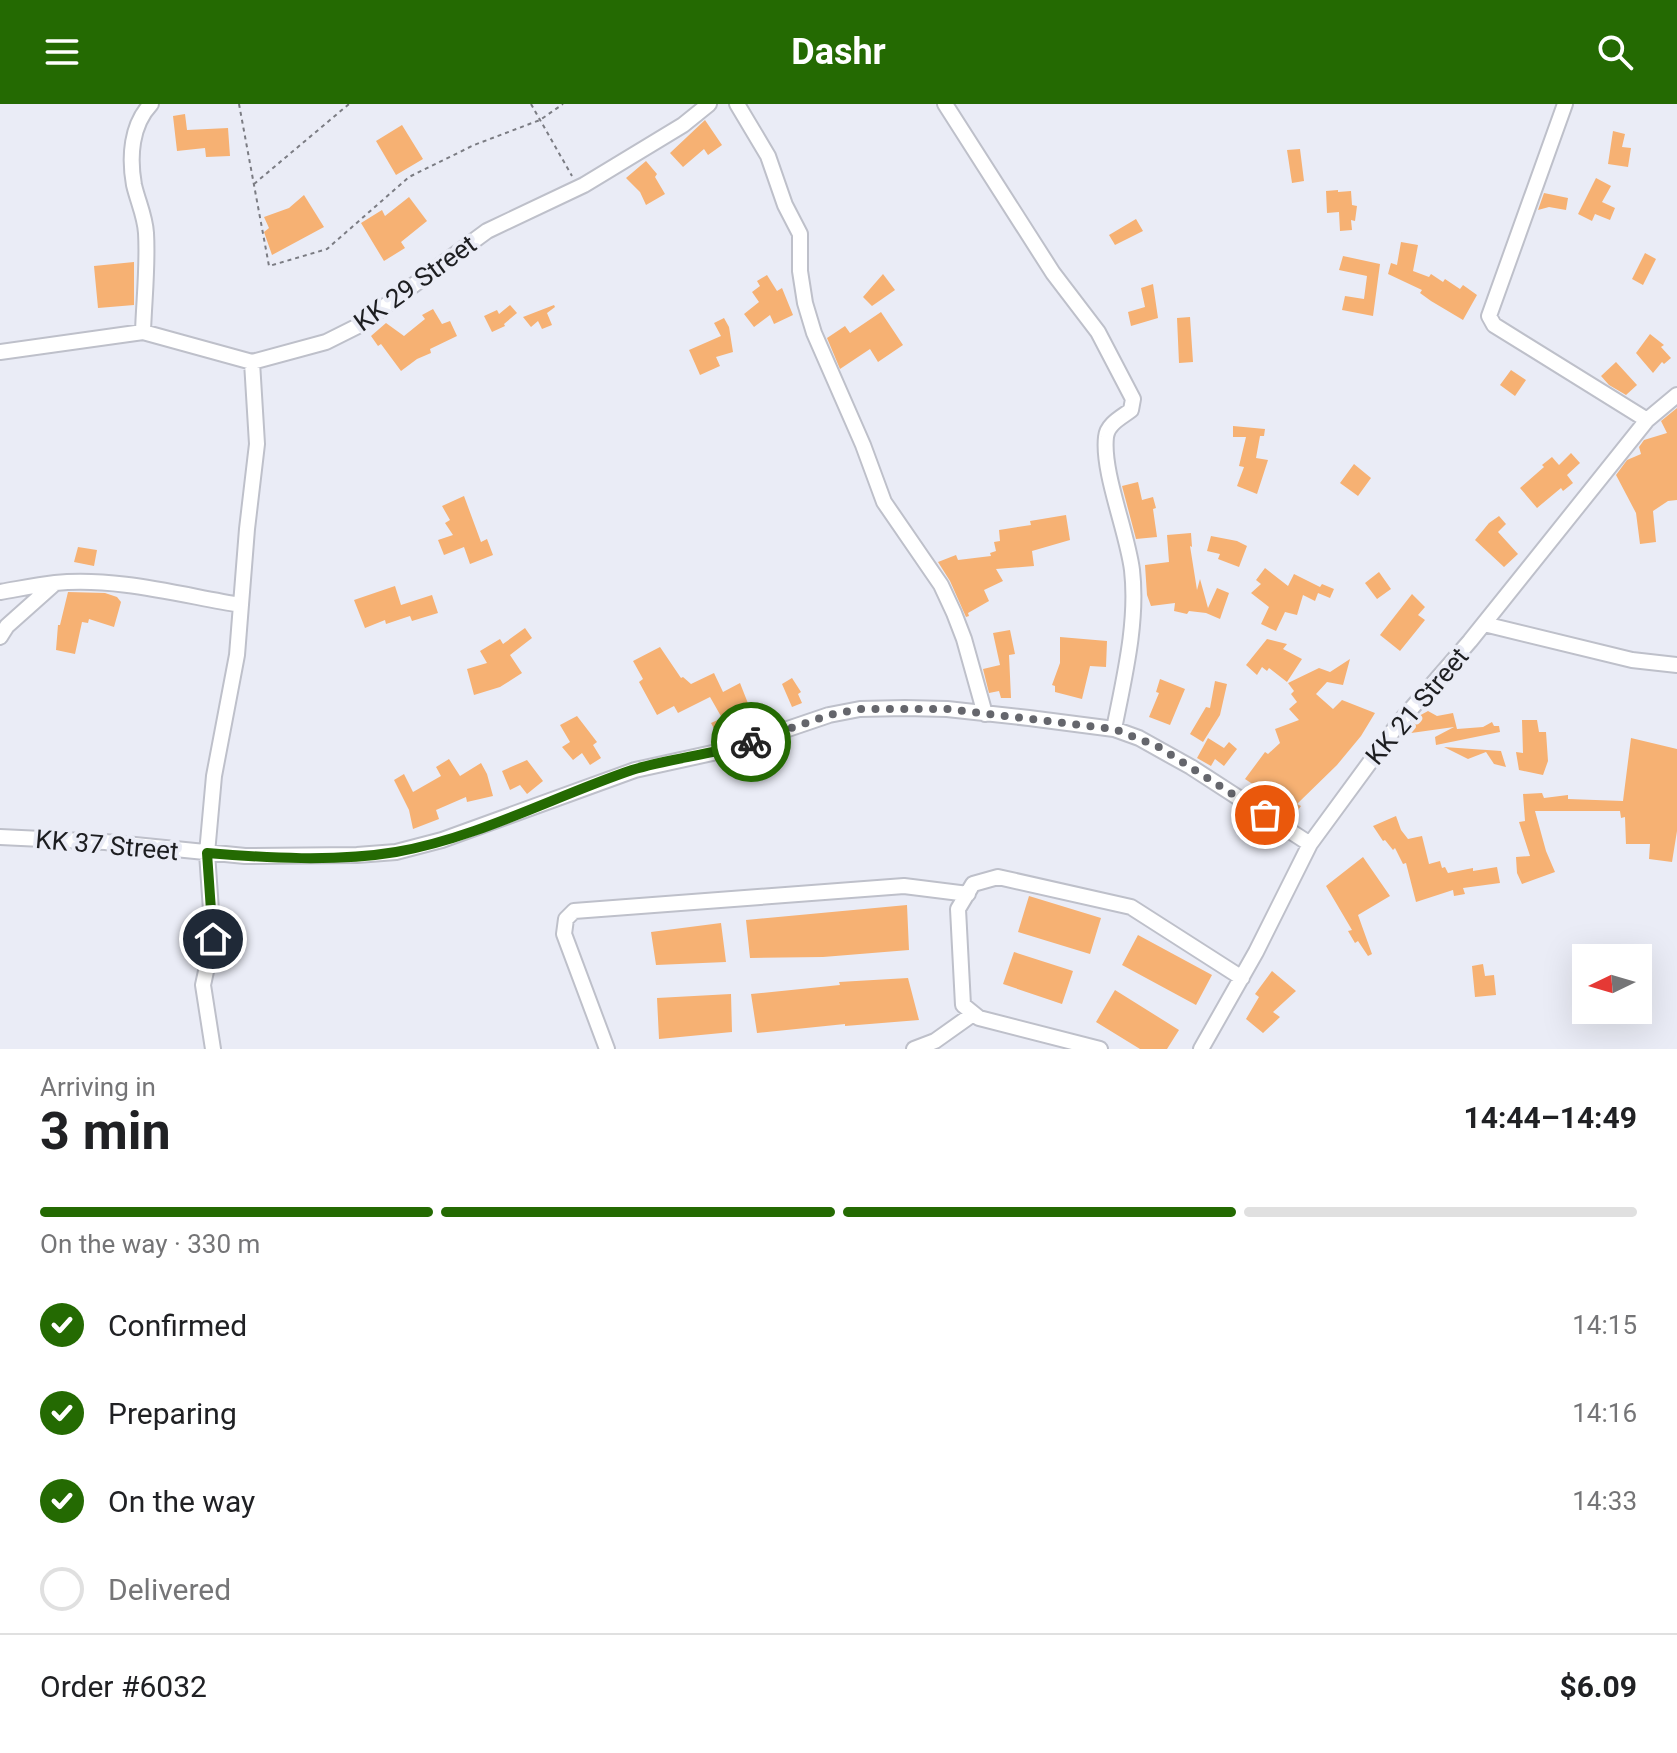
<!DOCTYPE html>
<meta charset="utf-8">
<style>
:root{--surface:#fff;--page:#f6f6f6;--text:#202124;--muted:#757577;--line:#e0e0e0;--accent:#246a02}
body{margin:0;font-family:Roboto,sans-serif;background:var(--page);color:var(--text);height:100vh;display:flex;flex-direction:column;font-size:30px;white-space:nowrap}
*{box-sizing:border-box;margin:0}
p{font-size:26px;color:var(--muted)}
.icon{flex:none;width:44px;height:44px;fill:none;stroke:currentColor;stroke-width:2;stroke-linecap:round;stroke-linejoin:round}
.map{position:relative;height:945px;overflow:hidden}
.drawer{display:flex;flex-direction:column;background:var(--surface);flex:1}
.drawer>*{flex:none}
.needle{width:52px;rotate:265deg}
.controls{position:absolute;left:1572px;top:840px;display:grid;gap:16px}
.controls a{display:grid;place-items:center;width:80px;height:80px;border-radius:0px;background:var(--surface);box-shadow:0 8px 32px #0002;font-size:40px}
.pin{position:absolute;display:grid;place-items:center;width:68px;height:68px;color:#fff;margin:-34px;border:4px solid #fff;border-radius:50%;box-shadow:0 2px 8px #0007}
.courier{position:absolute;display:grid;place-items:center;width:80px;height:80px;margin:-40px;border:6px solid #246a02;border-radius:50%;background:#fff;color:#222;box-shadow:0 2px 10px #0007}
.head em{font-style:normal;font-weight:700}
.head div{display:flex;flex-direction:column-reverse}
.head{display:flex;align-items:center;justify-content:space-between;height:136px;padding:0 40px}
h1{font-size:52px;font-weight:700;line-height:60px}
.bar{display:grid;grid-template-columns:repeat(4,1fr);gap:12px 8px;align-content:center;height:96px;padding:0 40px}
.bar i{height:10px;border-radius:6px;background:var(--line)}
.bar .current{background:var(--accent)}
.bar p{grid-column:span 4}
.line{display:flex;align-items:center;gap:20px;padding:0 40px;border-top:2px solid var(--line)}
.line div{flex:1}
ol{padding:0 40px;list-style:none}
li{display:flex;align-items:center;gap:24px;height:88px}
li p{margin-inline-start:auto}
li .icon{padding:8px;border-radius:50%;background:var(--accent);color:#fff;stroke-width:4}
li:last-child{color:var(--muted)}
li i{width:44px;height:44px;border:4px solid var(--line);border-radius:50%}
header{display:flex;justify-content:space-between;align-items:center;height:104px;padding:0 40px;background:var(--accent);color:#fff;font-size:36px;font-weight:700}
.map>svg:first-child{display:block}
</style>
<header><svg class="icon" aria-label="menu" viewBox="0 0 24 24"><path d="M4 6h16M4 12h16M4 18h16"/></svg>Dashr<svg class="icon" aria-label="search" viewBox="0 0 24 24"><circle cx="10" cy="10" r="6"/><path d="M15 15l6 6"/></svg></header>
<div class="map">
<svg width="1677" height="945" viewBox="0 0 1677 945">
<rect width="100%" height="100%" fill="#eaecf6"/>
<!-- building -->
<path fill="#f6b173" d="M185,10L187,26L228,24L230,52L206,53L205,44L177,47L173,12Z
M705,16L722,41L708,51L704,45L683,63L670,49Z
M402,21L423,55L396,71L376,37Z
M1613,27L1625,30L1622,43L1631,44L1628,63L1608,60Z
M1300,45L1304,77L1292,79L1287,46Z
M646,57L657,70L655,73L665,90L646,101L640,88L626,74Z
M1596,74L1611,82L1602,98L1615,104L1610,116L1595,110L1592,117L1578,110Z
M1338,86V88L1351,87L1352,101L1357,102L1355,117L1351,116L1352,126L1340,127L1339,108L1327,109L1326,87Z
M1544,89L1568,94L1566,106L1549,103L1538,106Z
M304,91L324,123L272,151L264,128L269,124L264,113L289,104Z
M409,93L427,117L401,138L405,144L384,157L361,119L382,106L385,112Z
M1136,115L1143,127L1115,141L1109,131Z
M1401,138L1418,141L1413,167L1429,173L1431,170L1443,178L1445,175L1460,185L1463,181L1477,191L1463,216L1431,197L1420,189L1422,186L1388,170L1391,159L1397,161Z
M1645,149L1656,155L1643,181L1632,175Z
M1343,152L1380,160L1373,212L1342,206L1345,192L1364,195L1367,172L1339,166Z
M134,158V201L98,204L94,162Z
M883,170L895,186L872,202L863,193Z
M767,171L777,187L782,184L793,211L774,220L770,211L754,223L744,210L759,198L752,188L760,182L757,177Z
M1153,180L1158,214L1131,222L1128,208L1145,203L1141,184Z
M510,201L517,209L504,220L505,222L492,228L484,212L497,206L499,210Z
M554,201L555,203L547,209L552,221L542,225L538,217L531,223L523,213Z
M433,205L442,220L450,217L457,232L430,245L431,249L417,255L401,267L381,240L378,242L371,232L386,219L404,232L425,215L422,211Z
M881,208L903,241L878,258L870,245L840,265L827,234L845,222L850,229Z
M1190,213L1193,258L1179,259L1177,214Z
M724,214L729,223L733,248L716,253L720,262L700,271L689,246L721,232L714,219Z
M1650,230L1664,241L1661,243L1671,254L1664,260L1662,258L1653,269L1636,249Z
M1616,258L1637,281L1626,291L1609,281L1601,272Z
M1511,266L1526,276L1515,292L1500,281Z
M1677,304V396L1668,397L1653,407L1656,438L1640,440L1636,409L1616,371L1627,356L1641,350L1639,343L1644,336L1667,329L1661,317Z
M1233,322L1265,325L1264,332H1260L1256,354L1268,356L1257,390L1237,382L1244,363L1239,362L1246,333H1233Z
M1571,349L1580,359L1567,371L1573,379L1563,387L1561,384L1537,404L1520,384L1544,363L1542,361L1552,353L1559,361Z
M1354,360L1371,374L1358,392L1340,379Z
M1138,378L1142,396L1153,393L1156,404L1153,405L1157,433L1136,435L1122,382Z
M464,392L481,438L487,435L493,451L470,460L464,443L444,451L438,436L453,431L445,419L450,416L442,402Z
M1066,411L1070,436L1032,447L1034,462L996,465L1003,477L984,486L989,497L968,509L969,512L966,513L950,477L938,458L956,451L958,456L991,452L990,449L996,447L994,438L1000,437L999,426L1031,421L1030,417Z
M1499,412L1506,420L1498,428L1518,450L1504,463L1475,436L1489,419Z
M1191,429L1192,443L1190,442L1197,486L1200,475L1208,504L1217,484L1229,489L1220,515L1206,509L1189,507L1187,510L1174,507L1175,499L1151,502L1147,491L1145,461L1169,458L1167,431Z
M1211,432L1237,437L1247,442L1239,463L1218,455L1220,450L1207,447Z
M78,443L97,446L94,462L74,458Z
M1265,464L1288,482L1294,470L1320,483L1322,480L1334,485L1330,494L1318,489L1315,497L1303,491L1297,511L1285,508L1276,527L1261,520L1269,503L1251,489L1261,480L1256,476Z
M1379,468L1391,485L1377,495L1365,479Z
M395,482L401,501L432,491L438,509L412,517L410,512L386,520L385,516L365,524L354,496Z
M68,488L105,489L117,493L121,498L114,523L89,515L88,519L82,518L75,550L56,546L58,521H60Z
M1412,490L1425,503L1418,511L1425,516L1400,547L1380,531Z
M525,524L532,534L510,551L522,569L500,583L474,591L467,565L487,559L480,547L500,535L503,540Z
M1010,526L1015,550L1009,551L1011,594H1001L999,587L989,589L983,565L1000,561L993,529Z
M1060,533L1107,537L1106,563L1090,562L1082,595L1055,588V582L1052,581L1060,559Z
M1267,535L1287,540L1283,545L1302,555L1287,578L1269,564L1267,567L1262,563L1257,571L1246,561Z
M660,543L681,574L683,573L691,580L714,569L723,588L740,579L751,607L733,614L735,622L717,630L711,619L722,614L710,593L678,609L674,602L657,611L639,578L643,575L633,557Z
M1350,555L1343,581L1327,578L1316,590L1333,605L1342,596L1375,609L1361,632L1337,661L1297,700L1301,702L1291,716L1258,695L1263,687L1245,675L1265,648L1268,650L1280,639L1275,625L1299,616L1289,605L1297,598L1291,590L1294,587L1288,579L1319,564L1330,568Z
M792,574L801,588L798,590L802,599L792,603L782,580Z
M1160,575L1185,585L1170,621L1149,613L1159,589L1156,588Z
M1215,577L1227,580L1220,611L1203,638L1190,630L1206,603L1210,604Z
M1428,607L1437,612L1453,609L1457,625L1483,623L1492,618L1494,622H1499L1500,628L1436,641L1435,633L1454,623L1404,630L1417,613Z
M577,612L597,638L593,641L601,654L590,661L582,649L573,656L562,643L570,638L560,621Z
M1522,616H1537L1539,628H1546L1548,657L1543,671L1519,666L1516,648L1523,649Z
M1208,634L1224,644L1229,638L1237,645L1224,662L1215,655L1211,662L1197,654Z
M1631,634L1677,645V727L1672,758L1649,755L1650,740H1626L1625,713L1621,714L1620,707H1535L1546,747L1555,768L1522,780L1517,769L1516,753L1530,752L1519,718L1525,717L1523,690L1542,689L1544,694L1568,691V695L1623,697Z
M1444,643L1501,647L1506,663L1494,660L1486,648L1468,655Z
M449,655L460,672L481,659L487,670L493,692L467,698L466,693L436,706L439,715L413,725L409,706L394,676L404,670L413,688L441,672L436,663Z
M527,656L543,677L527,690L520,681L510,686L502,667Z
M1396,712L1401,726L1408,735L1422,732L1429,760L1440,757L1442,764L1445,763L1448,769L1473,764V767L1497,763L1500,779L1463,784L1465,790L1454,792L1453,786L1416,798L1406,759L1403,760L1395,744L1393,746L1385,736L1383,737L1373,722Z
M1363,753L1390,792L1358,811L1372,850L1368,852L1358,837L1355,839L1348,827L1352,826L1326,782Z
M1029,792L1101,814L1090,850L1018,828Z
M907,801L909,846L823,853L750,854L746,816Z
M721,819L726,858L656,861L651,828Z
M1138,831L1212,871L1196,901L1122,861Z
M1014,848L1073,867L1062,900L1003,880Z
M1483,860L1485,872L1494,871L1496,891L1475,893L1472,862Z
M1272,867L1296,887L1273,908L1280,913L1263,929L1246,915L1259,893L1255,890Z
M908,874L919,916L845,922V920L757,929L751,890L840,881L839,878Z
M1115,886L1179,926L1167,945H1140L1096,918Z
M731,890L732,928L659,935L657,894Z"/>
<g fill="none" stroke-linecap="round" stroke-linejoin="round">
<defs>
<path id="minor" d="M737,0L768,52L785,101L800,130V167L805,199L814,229L863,341L884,398L941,481L954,509L964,535L985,610
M945,0L1053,169L1098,228L1133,295L1131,306C1122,313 1107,320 1106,333C1102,368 1127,427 1132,466C1138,518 1124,574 1114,625
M1565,0L1489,212L1494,221L1647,316
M143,228C144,196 148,162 146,129C145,112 138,98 134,81C129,53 131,21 151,0
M0,248L143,228L252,258L326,238L358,222L487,127L584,81L683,21L709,0
M0,488C18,485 37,481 55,479C117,473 180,491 241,501
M1484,520L1632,556L1677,561
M0,533L7,522L53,481
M0,733L105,738L245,752L357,751L396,748L442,736L635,666L726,646L829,611L860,605L905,604L947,605L1029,614L1114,625L1139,634L1191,663L1310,740
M213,945L203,881L213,835L207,749L214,672L237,551L247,425L257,340L252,258
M607,945L564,830L566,815L574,807L904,782L968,790
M914,945L935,937L973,910
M1100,945L979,914L963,901L958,805L973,780L998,773L1131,803L1242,874
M1201,945L1256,848L1310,740L1398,620L1470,537L1647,316L1677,291"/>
</defs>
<!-- minor casing -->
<use href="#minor" stroke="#bec0ca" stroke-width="18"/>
<!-- path -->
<path stroke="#7b7c83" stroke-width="2" stroke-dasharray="4 4" stroke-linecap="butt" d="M239,0L269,162L327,145L409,73L474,41L540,16L563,0
M531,0L572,72
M254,80L349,0"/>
<!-- minor -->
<use href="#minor" stroke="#fff" stroke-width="14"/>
</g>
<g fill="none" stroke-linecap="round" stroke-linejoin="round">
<!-- done -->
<path stroke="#65666c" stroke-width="8" stroke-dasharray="0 14.4" d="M751,638L829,611L860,605H947L1114,625L1157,642L1265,711"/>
<!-- route -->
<path stroke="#246a02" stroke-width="10" d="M213,835L207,749C267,754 336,758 396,748C477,734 555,692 632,666C671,654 712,651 751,638"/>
</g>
<g text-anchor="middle" stroke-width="8" stroke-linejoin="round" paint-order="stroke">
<!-- street labels -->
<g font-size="26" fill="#1d1e21" stroke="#eaecf6">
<text transform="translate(415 179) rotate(-36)" y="9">KK 29 Street</text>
<text transform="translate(1417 602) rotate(-50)" y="9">KK 21 Street</text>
<text transform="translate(107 741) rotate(5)" y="9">KK 37 Street</text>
</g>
</g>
</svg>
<div class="controls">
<a><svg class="needle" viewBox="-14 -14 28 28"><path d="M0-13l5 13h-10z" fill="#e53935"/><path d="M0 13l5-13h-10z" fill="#757577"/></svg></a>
</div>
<div class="pin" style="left:1265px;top:711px;background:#ea580c"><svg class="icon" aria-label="bag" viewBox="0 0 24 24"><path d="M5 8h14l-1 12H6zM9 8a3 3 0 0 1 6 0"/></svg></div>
<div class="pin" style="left:213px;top:835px;background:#1f2937"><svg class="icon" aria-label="home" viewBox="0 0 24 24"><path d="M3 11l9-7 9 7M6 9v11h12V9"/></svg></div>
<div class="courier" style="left:751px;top:638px"><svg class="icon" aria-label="bike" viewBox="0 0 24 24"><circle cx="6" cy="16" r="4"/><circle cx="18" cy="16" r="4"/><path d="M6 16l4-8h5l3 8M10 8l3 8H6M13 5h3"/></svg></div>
</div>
<section class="drawer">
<div class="head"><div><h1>3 min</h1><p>Arriving in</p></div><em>14:44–14:49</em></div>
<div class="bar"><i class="current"></i><i class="current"></i><i class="current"></i><i></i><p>On the way · 330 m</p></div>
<ol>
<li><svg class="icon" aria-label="check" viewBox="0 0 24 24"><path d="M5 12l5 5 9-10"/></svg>Confirmed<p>14:15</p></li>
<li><svg class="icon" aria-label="check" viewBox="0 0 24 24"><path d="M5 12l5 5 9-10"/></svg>Preparing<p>14:16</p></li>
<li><svg class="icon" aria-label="check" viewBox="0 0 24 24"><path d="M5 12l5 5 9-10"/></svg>On the way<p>14:33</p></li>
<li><i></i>Delivered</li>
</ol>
<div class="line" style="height:104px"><div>Order #6032</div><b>$6.09</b></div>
</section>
